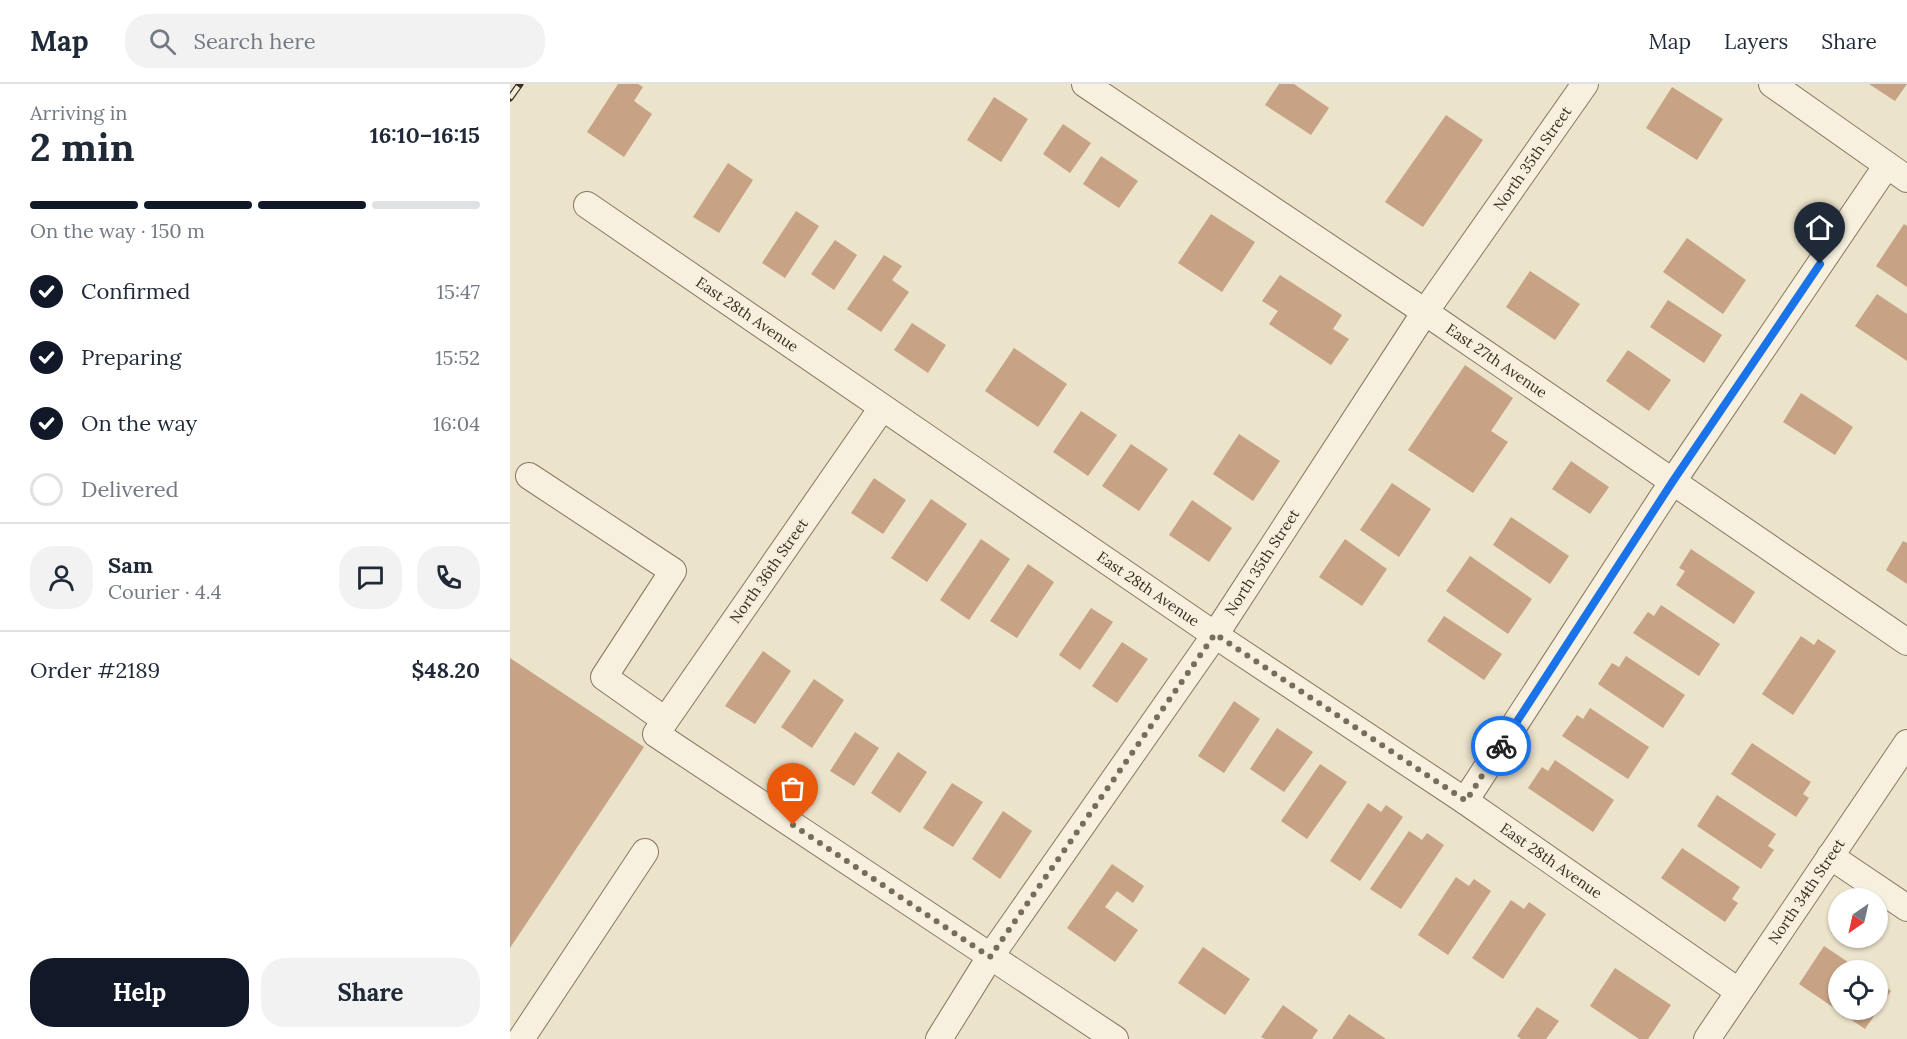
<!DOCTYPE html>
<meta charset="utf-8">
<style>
:root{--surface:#fff;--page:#f2f2f3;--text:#1f2937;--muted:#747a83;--line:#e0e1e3;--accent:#111827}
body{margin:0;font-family:Lora,serif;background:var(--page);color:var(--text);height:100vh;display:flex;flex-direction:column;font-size:22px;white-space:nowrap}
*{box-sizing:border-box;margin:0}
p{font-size:20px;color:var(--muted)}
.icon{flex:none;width:33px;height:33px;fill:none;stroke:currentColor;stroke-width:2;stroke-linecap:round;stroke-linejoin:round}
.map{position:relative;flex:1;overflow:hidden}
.details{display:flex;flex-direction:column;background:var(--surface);width:510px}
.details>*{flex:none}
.needle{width:39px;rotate:214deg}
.fabs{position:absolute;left:1318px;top:804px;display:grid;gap:12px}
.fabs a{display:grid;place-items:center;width:60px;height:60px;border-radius:50%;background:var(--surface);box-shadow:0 2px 4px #0004;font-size:30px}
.pin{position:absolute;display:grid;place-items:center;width:51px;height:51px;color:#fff;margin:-62px -26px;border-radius:50% 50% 50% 0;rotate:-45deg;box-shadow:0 0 6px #0007}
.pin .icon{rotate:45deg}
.courier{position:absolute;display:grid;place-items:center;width:60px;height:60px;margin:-30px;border:4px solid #1a73e8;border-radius:50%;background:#fff;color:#222;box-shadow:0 2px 8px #0007}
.summary em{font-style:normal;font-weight:700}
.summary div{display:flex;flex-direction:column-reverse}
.summary{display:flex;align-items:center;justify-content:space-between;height:102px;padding:0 30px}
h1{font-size:39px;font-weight:700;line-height:45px}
.bar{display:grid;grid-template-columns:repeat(4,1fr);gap:9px 6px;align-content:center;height:72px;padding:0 30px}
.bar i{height:8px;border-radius:4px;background:var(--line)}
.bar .selected{background:var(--accent)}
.bar p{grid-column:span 4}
.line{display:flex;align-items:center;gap:15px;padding:0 30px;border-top:2px solid var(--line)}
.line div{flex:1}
.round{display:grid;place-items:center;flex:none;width:63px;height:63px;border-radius:24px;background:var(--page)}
ol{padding:0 30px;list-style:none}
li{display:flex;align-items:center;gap:18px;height:66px}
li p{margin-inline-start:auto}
li .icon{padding:6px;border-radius:50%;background:var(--accent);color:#fff;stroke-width:4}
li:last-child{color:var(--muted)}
li i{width:33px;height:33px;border:3px solid var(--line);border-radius:50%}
.button{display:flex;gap:12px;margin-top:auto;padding:12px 30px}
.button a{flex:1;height:69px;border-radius:24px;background:var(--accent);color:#fff;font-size:24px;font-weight:700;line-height:69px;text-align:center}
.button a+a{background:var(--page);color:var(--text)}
header{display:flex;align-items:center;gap:36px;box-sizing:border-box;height:84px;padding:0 30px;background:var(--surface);border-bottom:2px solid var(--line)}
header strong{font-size:28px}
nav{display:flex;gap:33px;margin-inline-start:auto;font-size:21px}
.search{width:420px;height:54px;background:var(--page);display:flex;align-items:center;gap:15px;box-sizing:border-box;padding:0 21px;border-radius:24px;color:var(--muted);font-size:22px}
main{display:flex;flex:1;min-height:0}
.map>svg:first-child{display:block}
</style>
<header>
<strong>Map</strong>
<div class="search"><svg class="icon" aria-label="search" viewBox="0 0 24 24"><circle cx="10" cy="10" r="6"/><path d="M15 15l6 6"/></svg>Search here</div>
<nav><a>Map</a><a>Layers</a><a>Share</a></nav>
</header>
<main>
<section class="details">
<div class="summary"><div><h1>2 min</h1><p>Arriving in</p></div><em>16:10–16:15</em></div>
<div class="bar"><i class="selected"></i><i class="selected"></i><i class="selected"></i><i></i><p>On the way · 150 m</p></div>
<ol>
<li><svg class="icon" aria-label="check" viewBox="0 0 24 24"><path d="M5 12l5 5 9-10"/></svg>Confirmed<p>15:47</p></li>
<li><svg class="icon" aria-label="check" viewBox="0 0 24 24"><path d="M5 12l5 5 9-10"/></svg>Preparing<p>15:52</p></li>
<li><svg class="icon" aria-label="check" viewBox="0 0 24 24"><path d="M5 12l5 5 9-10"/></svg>On the way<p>16:04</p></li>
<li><i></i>Delivered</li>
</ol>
<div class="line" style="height:108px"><a class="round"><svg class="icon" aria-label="person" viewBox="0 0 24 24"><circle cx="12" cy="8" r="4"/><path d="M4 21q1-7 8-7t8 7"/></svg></a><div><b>Sam</b><p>Courier · 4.4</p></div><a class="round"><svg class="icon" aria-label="chat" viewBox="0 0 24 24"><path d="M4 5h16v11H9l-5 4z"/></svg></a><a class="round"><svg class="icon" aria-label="phone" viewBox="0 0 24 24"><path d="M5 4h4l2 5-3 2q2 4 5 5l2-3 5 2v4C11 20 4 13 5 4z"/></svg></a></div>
<div class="line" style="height:78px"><div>Order #2189</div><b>$48.20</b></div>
<div class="button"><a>Help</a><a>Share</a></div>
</section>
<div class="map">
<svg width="1397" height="955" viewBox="0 0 1397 955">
<rect width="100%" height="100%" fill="#ece3cb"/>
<!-- building -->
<path fill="#c7a284" d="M108,0H128L133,3L124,17L142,30L114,73L77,48Z
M769,0H784L819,24L801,51L755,21Z
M1359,0H1397L1385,17Z
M1162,3L1213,35L1187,76L1136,44Z
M484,13L518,35L491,78L457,56Z
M936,31L973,56L913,143L875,118Z
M553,40L581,59L560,89L533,70Z
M591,72L628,97L609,124L573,100Z
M218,79L243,96L209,149L183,133Z
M286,127L309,142L275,194L252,179Z
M701,130L745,158L712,208L668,179Z
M1394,140L1397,142V203L1366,182Z
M1177,154L1236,196L1213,230L1153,188Z
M325,156L347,171L324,206L301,190Z
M374,171L392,182L382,196L399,208L371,248L337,225Z
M1020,187L1070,220L1045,256L996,223Z
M770,191L832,231L823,245L839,255L821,281L759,240L768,227L752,217Z
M1367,210L1397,230V277L1345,242Z
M1158,216L1212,251L1194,279L1140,243Z
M402,239L436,261L418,289L384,266Z
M504,264L557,300L528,343L475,307Z
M1118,266L1161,296L1139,327L1096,297Z
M955,281L1003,314L981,347L998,358L963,409L898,366Z
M1291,309L1343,343L1325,371L1273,338Z
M571,327L607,351L578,392L543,368Z
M729,350L770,377L743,417L703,390Z
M621,360L658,385L629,427L592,402Z
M1061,377L1099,403L1080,430L1042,405Z
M364,394L396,416L373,450L341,429Z
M882,399L921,425L889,473L850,446Z
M421,415L457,440L417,498L381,474Z
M682,416L722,444L699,478L659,451Z
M1001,433L1059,472L1040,500L983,461Z
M471,455L500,475L459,536L430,516Z
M835,455L877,485L852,522L809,493Z
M1393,457L1397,459V500L1376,486Z
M1181,465L1245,508L1224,540L1166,501L1175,487L1169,484Z
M960,472L1022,515L998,550L936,507Z
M518,480L544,498L507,554L480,537Z
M1151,521L1210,560L1189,592L1123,549L1138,528L1144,532Z
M581,524L603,538L570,586L549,571Z
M934,532L992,570L974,596L917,557Z
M1291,552L1304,561L1308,555L1326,567L1283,631L1252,610Z
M612,558L638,575L607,619L582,602Z
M253,567L281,587L245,640L215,622Z
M1116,572L1175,611L1153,644L1088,600L1102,579L1109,583Z
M0,574L134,663L0,864Z
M304,595L334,616L302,664L271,643Z
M724,617L750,635L714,689L688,672Z
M1080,624L1139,663L1118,695L1052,652L1067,631L1073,635Z
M767,644L803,668L774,708L740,685Z
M345,648L369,664L344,702L320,687Z
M1242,659L1301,698L1293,710L1299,714L1286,733L1221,690Z
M388,668L417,688L390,729L361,709Z
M1045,676L1104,716L1083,748L1018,704L1032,683L1038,687Z
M810,680L837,698L797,755L771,737Z
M442,699L473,718L443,763L413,744Z
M1207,711L1266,750L1258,762L1264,766L1251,785L1187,742Z
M858,719L871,728L876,721L893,733L850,797L820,777Z
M493,727L522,747L490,795L462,775Z
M899,747L912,756L917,749L934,761L891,825L860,805Z
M1172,764L1230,803L1222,815L1228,819L1215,838L1151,794Z
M602,780L634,802L623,819L607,807L595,823L628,846L605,878L557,844Z
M946,793L959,802L964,795L981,807L938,871L908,851Z
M1001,816L1014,825L1019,818L1036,830L993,895L962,874Z
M1314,862L1350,886H1329V926H1368V898L1381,907L1355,945L1289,900Z
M693,863L740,895L715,931L668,899Z
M1105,884L1161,921L1138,955H1129L1080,922Z
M773,921L808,946L802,955H755L751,953Z
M1027,923L1049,937L1036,955H1011L1007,952Z
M839,930L876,955H822Z"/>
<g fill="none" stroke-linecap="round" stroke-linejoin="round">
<defs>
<g id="minor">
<path id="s1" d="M575,0L915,228L1397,558"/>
<path d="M1262,0L1397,95"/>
<path id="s2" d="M77,121L705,551L955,717L1228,907"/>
<path d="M372,324L146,650L605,955"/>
<path d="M19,392L163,487L94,593L155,636"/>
<path d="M955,717L1163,397L1377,81"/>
<path d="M1320,772L1397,824"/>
<path d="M11,955L135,768"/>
<path id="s3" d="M429,955L480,873L705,551L915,228L1075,0"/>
<path id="s4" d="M1197,955L1397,659"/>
</g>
</defs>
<!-- minor casing -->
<use href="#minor" stroke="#887660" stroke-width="28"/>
<!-- minor -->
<use href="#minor" stroke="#f7f0de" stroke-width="26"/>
<defs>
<path id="rail" d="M0,14L10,0"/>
</defs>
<!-- rail casing -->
<use href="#rail" stroke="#3a2e22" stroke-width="7"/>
<!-- rail -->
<use href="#rail" stroke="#f4edda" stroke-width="4.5" stroke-dasharray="14" stroke-linecap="butt"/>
</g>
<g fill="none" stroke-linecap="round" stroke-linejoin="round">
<!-- done -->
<path stroke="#786d5d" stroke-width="6" stroke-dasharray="0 10.8" d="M283,741L480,873L705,550L956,717L991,662"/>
<!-- route -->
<path stroke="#1a73e8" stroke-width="8" d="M991,662L1163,397L1310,180"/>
</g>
<g text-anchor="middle" stroke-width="4.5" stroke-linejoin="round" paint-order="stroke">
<!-- street labels -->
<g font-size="15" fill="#3a2e22" stroke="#f4edda">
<text dy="5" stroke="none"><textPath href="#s3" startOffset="1062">North 35th Street</textPath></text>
<text dy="5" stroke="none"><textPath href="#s2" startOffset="194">East 28th Avenue</textPath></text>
<text dy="5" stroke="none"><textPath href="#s1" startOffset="496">East 27th Avenue</textPath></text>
<text dy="5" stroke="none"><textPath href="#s3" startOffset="576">North 35th Street</textPath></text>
<text transform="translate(259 487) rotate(-55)" y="5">North 36th Street</text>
<text dy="5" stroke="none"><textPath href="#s2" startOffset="680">East 28th Avenue</textPath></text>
<text dy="5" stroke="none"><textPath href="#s2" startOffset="1166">East 28th Avenue</textPath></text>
<text dy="5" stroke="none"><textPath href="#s4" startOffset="178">North 34th Street</textPath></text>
</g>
</g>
</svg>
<div class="fabs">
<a><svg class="needle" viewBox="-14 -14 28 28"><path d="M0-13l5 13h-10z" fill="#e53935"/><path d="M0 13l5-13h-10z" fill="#747a83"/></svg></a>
<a><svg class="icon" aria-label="locate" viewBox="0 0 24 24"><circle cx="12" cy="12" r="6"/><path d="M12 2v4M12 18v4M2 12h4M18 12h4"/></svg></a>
</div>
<div class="pin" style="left:283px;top:741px;background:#ea580c"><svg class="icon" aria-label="bag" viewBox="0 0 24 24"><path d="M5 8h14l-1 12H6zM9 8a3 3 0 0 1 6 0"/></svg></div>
<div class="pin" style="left:1310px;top:180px;background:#1f2937"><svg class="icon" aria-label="home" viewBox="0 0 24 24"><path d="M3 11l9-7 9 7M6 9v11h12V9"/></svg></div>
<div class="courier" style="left:991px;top:662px"><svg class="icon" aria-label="bike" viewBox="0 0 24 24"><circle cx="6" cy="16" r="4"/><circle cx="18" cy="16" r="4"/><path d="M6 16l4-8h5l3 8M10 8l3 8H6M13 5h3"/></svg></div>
</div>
</main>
